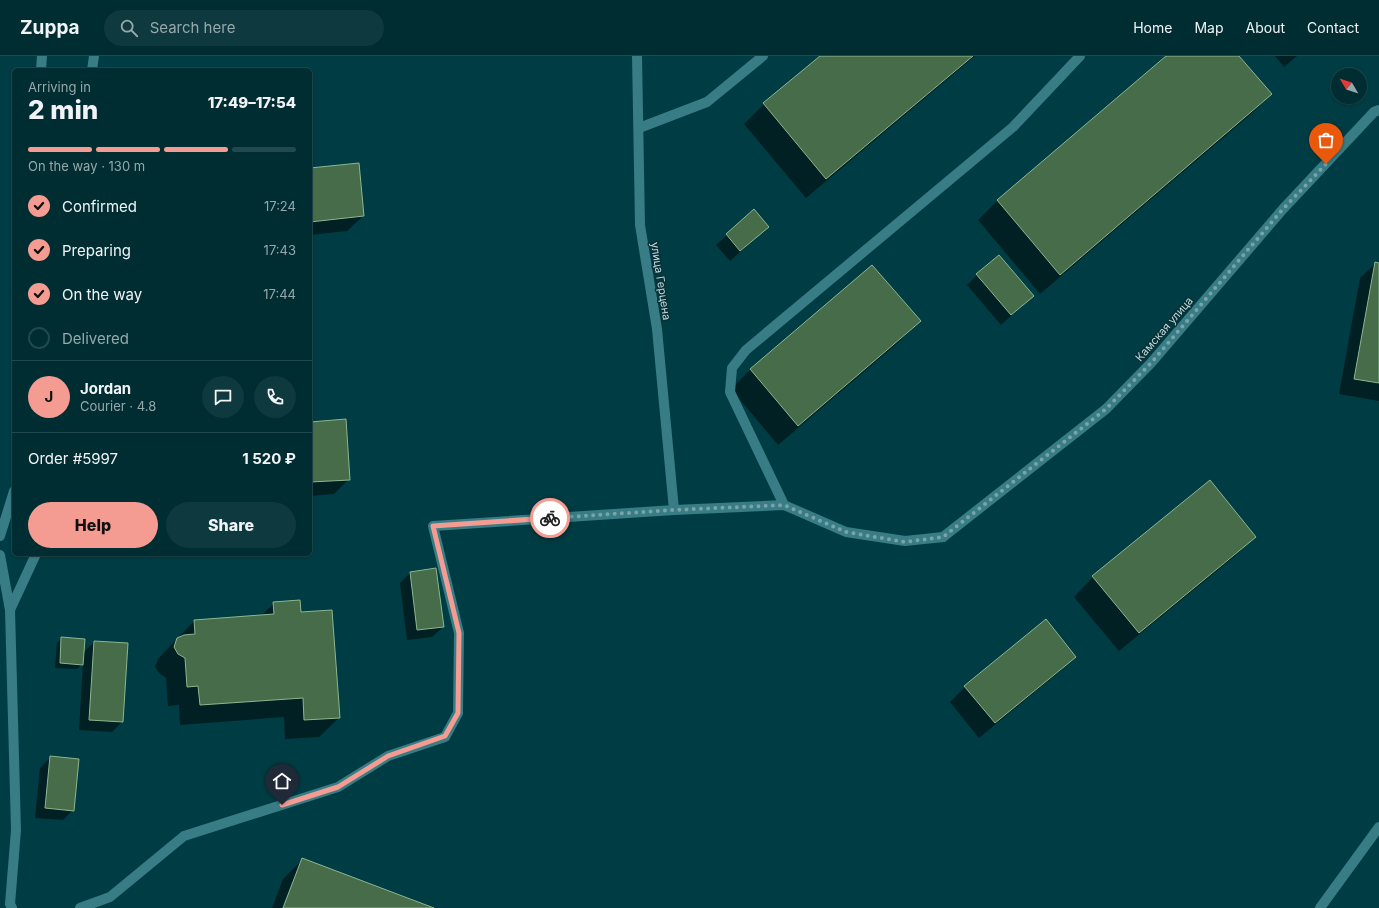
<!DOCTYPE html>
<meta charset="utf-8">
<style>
:root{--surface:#002d32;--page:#0e393e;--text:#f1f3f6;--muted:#95a8ac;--line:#22494d;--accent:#f59c92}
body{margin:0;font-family:Inter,sans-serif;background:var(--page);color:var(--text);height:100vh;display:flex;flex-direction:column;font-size:15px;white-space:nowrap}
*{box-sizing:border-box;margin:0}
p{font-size:13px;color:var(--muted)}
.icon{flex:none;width:22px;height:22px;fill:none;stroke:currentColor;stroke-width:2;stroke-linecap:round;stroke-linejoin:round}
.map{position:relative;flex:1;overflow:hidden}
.drawer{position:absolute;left:12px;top:12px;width:300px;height:488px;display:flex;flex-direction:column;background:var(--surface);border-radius:6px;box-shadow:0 1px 3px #0004,0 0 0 1px var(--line)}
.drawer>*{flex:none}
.needle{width:26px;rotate:309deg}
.fabs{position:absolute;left:1331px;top:12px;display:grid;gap:8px}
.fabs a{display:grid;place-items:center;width:36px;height:36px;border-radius:50%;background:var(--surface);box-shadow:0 1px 3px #0004,0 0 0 1px var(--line);font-size:20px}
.pin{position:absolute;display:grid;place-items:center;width:34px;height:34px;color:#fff;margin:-41px -17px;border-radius:50% 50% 50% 0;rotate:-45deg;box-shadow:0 0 4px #0007}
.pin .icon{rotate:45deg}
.courier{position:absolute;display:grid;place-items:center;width:40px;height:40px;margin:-20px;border:3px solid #f59c92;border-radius:50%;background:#fff;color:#222;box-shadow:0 1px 5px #0007}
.headline em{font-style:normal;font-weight:800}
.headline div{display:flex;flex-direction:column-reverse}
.headline{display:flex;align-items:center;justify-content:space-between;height:68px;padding:0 16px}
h1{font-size:26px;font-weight:800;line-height:30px}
.bar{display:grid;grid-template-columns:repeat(4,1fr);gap:6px 4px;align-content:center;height:48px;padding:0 16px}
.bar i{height:5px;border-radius:3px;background:var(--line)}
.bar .active{background:var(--accent)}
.bar p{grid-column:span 4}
.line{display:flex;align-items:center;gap:10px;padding:0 16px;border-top:1px solid var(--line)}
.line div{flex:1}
.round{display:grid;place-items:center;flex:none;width:42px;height:42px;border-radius:21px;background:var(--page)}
ol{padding:0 16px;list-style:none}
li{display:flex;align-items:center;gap:12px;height:44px}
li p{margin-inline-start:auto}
li .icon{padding:4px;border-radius:50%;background:var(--accent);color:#111;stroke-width:4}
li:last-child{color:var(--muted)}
li i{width:22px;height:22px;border:2px solid var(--line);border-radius:50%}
.primary-button{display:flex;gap:8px;margin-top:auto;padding:8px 16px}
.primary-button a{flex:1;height:46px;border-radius:24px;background:var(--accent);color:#111;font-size:16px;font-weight:800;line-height:46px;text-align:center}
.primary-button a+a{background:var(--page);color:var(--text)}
header{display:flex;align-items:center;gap:24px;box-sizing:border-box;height:56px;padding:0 20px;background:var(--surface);border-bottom:1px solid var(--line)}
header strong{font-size:19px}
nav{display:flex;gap:22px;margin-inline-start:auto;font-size:14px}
.search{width:280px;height:36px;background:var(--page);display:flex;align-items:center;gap:10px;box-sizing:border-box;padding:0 14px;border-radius:22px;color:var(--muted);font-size:15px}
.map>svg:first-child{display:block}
</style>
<header>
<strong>Zuppa</strong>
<div class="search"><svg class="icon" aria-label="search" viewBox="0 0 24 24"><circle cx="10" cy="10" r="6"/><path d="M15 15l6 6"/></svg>Search here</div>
<nav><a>Home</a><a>Map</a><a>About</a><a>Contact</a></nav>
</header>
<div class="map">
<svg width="1379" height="852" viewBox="0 0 1379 852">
<rect width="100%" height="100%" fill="#003c43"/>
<!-- shadow -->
<path fill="#0007" d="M821,0H975L806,142L744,68L764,48Z
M1167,0H1238L1271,38L1251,58L1040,238L978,164L997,145Z
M1275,0H1297L1284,11Z
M310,113L363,160L347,175L310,179Z
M754,155L757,181L730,205L716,189Z
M1376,207L1379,208V345L1339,338L1360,222Z
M872,210L919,265L900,285L778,389L731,333L750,314Z
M977,219L1033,240L1001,269L967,229Z
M310,367L349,423L334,438L310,440Z
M1254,481L1235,500L1119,595L1074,541L1093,521Z
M435,514L443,571L432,581L407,584L400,527L410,517Z
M274,547L300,557L339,662L319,681L285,683L284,661L180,669L179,649L168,650L166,622L159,617L155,611L158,603L194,565L261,560Z
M62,582L83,597L94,586L122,666L112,676L79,674L83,607L77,613L55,612L57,587Z
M1074,601L1059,616L979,682L950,646L965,631Z
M50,702L73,754L63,764L35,762L40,712Z
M302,804L431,852H285L294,826H292L282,852H272L283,823Z"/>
<!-- building -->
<path fill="#466c4a" stroke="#8eb690" d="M820,0H973L826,123L763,47Z
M1166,0H1239L1272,38L1060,219L997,144Z
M359,107L364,160L310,166V112Z
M754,153L769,171L740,195L726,178Z
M999,199L1034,240L1011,259L976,218Z
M1375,206L1379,207V327L1354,323Z
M872,209L921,265L798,370L750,313Z
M346,363L350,424L310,426V366Z
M1210,424L1256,481L1139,577L1092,520Z
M436,512L444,571L417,574L410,516Z
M300,544L301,556L332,554L340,662L304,664L303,642L200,649L198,630L187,631L185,602L178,598L174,591L177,582L184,579L195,578L194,564L274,558L273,546Z
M1046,563L1076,601L995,667L964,630Z
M61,581L85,583L83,609L60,607Z
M94,585L128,587L123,666L89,664Z
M50,700L79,703L74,755L45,752Z
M302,802L434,852H283Z"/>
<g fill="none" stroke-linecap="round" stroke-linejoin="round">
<!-- lane -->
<path stroke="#387c85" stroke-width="10" d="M639,72L707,46L763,0
M943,481L905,485L846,476L784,449L730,336L732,312L746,294L1013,71L1080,0
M80,852L110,841L184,780L338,731L388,700L445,681L458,657L459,577L433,470L674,454L784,449"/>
<!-- street -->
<path stroke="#387c85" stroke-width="10" d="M637,0L640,169L657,273L674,454
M41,14L42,0
M92,14L94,0
M0,480L14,435
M943,481L1106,353L1151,307L1283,153L1374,56L1379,54
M0,499L10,554L16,774L10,848L12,852
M10,554L36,498
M1320,852L1379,771"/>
</g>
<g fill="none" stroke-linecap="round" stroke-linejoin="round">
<!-- done -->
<path stroke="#79a3a8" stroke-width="4" stroke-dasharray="0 7.2" d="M550,462L674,454L784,449L846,476L905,486L943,481L1106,353L1151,307L1283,153L1326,108"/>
<!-- route -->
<path stroke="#f59c92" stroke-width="5" d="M282,749L338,731L388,700L445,680L458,657L459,577L433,470L550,462"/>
</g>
<g text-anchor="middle" stroke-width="3" stroke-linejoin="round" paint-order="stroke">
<!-- street labels -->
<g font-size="11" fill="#badbdf" stroke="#0b3035">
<text transform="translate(661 225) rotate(81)" y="4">улица Герцена</text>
<text transform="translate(1164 273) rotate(-49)" y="4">Камская улица</text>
</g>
</g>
</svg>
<div class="fabs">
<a><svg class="needle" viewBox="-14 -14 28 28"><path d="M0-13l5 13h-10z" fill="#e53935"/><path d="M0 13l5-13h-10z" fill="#95a8ac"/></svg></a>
</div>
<div class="pin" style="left:1326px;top:108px;background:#ea580c"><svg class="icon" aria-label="bag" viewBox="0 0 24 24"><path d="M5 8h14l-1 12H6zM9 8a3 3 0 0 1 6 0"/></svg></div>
<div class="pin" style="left:282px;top:749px;background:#1f2937"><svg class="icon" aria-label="home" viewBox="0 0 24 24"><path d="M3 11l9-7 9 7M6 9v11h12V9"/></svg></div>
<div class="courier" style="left:550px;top:462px"><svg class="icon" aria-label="bike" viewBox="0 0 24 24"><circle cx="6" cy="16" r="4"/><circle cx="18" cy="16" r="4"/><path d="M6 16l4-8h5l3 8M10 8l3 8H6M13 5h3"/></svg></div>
<section class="drawer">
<div class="headline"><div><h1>2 min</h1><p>Arriving in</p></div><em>17:49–17:54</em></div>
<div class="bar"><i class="active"></i><i class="active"></i><i class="active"></i><i></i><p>On the way · 130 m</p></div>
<ol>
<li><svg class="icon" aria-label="check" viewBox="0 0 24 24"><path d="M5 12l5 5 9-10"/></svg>Confirmed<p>17:24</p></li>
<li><svg class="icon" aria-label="check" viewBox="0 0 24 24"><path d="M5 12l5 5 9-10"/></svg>Preparing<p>17:43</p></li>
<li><svg class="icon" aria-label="check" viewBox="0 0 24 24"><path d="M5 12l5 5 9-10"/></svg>On the way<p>17:44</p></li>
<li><i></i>Delivered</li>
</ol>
<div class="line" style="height:72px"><b class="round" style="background:var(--accent);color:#111">J</b><div><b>Jordan</b><p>Courier · 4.8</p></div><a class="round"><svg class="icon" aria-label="chat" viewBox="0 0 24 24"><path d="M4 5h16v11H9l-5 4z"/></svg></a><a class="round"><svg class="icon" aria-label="phone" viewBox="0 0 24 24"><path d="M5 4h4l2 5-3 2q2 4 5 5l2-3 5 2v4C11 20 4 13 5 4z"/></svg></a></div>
<div class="line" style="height:52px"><div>Order #5997</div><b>1 520 ₽</b></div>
<div class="primary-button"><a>Help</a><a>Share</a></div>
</section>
</div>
